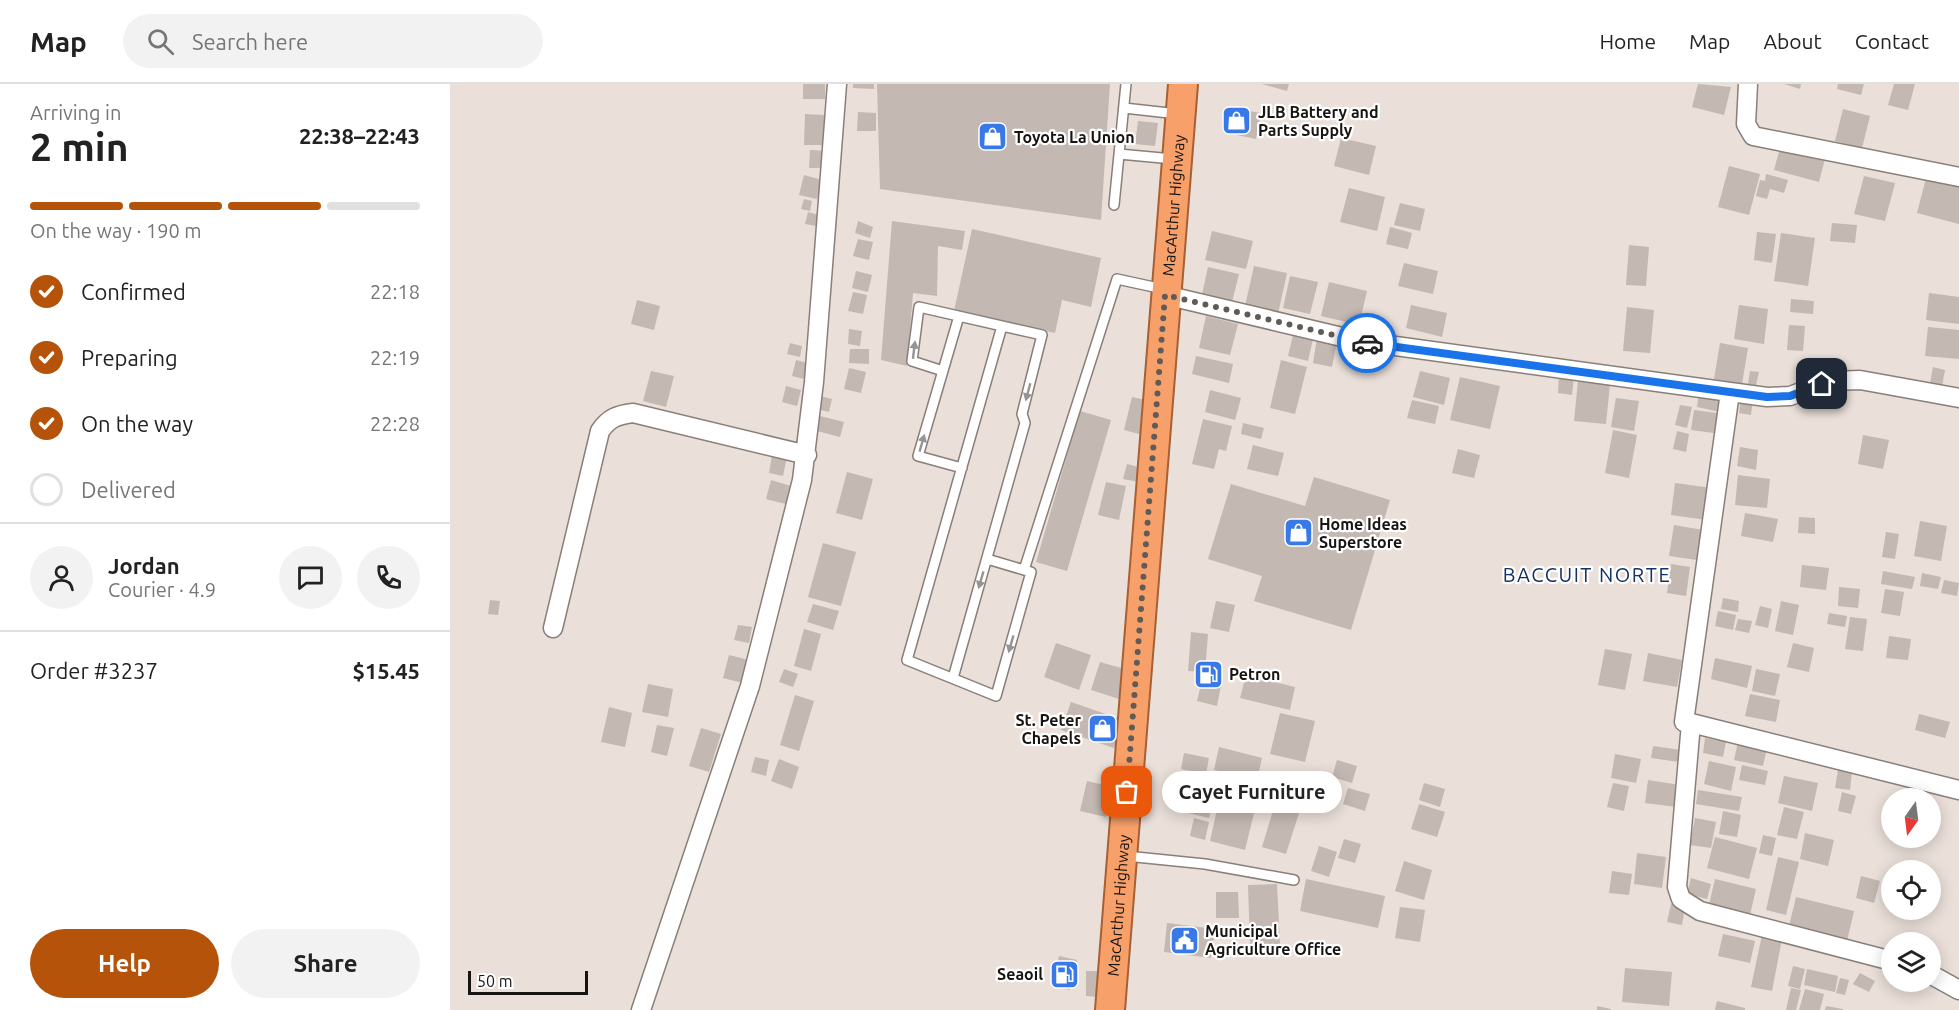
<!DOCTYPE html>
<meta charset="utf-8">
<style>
:root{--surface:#fff;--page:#f2f2f2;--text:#222;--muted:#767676;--line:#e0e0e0;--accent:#b45309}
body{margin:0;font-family:Ubuntu,sans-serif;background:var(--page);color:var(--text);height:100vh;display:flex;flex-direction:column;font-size:22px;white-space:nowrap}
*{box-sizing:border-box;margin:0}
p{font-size:20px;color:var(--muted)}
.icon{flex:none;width:33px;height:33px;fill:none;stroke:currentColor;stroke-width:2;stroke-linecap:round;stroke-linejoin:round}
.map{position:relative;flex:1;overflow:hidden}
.details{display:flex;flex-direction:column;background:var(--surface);width:450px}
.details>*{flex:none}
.needle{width:39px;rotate:194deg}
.tools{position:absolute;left:1431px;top:704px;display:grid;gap:12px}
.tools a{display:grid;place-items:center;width:60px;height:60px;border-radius:50%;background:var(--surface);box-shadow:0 3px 15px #0003;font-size:30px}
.scale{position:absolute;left:18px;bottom:15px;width:120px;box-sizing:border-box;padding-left:6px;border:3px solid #171412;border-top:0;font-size:16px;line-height:21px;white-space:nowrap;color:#171412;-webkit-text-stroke:4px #fff;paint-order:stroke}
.pin{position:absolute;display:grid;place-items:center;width:51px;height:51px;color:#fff;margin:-26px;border-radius:12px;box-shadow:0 3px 9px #0006}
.courier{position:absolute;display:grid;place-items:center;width:60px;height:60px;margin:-30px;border:4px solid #1a73e8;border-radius:50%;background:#fff;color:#222;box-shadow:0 2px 8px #0007}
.bubble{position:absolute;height:42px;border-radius:21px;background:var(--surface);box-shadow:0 3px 15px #0003;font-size:20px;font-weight:600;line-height:42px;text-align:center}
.overview em{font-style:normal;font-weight:600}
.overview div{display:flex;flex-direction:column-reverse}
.overview{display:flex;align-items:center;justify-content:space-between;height:102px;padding:0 30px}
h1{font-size:39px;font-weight:600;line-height:45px}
.bar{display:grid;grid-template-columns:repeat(4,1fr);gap:9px 6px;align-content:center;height:72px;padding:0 30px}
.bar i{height:8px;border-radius:4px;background:var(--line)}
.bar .current{background:var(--accent)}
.bar p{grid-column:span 4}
.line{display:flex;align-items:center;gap:15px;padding:0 30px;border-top:2px solid var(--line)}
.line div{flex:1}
.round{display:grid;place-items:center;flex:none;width:63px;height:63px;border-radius:32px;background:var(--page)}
ol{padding:0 30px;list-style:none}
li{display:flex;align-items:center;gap:18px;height:66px}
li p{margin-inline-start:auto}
li .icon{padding:6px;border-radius:50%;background:var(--accent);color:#fff;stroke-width:4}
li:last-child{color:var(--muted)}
li i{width:33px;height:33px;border:3px solid var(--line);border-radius:50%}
.action{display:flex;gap:12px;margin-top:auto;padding:12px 30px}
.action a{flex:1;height:69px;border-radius:36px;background:var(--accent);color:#fff;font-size:24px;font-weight:600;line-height:69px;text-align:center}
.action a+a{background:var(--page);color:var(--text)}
header{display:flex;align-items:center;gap:36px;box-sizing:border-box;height:84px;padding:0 30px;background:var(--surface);border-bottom:2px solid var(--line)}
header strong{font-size:28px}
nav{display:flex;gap:33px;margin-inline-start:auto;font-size:21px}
.search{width:420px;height:54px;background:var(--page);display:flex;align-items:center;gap:15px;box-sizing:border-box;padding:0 21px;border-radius:33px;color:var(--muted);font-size:22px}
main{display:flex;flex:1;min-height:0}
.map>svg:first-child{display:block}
</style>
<header>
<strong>Map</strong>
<div class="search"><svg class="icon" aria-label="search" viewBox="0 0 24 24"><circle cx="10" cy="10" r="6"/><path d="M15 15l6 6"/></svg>Search here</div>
<nav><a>Home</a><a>Map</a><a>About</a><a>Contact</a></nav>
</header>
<main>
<section class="details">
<div class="overview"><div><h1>2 min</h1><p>Arriving in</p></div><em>22:38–22:43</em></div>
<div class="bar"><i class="current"></i><i class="current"></i><i class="current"></i><i></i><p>On the way · 190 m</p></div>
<ol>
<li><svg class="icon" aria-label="check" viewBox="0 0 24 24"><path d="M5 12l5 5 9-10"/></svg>Confirmed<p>22:18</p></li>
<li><svg class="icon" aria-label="check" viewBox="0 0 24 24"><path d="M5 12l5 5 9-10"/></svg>Preparing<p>22:19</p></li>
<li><svg class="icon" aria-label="check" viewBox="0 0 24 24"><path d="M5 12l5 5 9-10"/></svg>On the way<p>22:28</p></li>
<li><i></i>Delivered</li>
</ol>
<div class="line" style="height:108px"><a class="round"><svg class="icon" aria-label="person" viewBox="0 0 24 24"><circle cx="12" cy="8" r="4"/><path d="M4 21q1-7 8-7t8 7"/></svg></a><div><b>Jordan</b><p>Courier · 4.9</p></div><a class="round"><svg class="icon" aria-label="chat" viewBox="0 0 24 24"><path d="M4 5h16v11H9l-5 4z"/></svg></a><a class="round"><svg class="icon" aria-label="phone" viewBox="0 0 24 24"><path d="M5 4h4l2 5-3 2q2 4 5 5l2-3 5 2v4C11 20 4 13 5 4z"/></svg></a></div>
<div class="line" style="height:78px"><div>Order #3237</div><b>$15.45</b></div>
<div class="action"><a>Help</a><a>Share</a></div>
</section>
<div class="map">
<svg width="1509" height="926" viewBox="0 0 1509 926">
<rect width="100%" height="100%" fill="#eadfd9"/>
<!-- building -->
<path fill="#c3b8b2" d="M353,0H375V15H353Z
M403,0H424V5L403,4Z
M427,0H660L651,136L430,105Z
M812,0H839L837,7Z
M1248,0L1281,3L1274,31L1242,23Z
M1334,0H1351L1350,5Z
M1388,0H1414L1411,11L1387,5Z
M1444,0H1465L1458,26L1438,21Z
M782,24L811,29L806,55L777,49Z
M1393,25L1420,32L1412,64L1385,57Z
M408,28L426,29V47H407Z
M355,30L374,31V61H354Z
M688,37L708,39L705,62L685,60Z
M891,54L926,62L919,91L884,82Z
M1330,64L1375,75L1369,98L1324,86Z
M360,66L378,67V84H359Z
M1279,82L1310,90L1299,131L1268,123Z
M1316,90L1338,96L1334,109L1320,105L1317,115L1306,112L1310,96L1315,97Z
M354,91L372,96L367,115L349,111Z
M1414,92L1445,99L1435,137L1404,130Z
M1476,94L1509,103V140L1467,129Z
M899,104L935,113L927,147L890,138Z
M354,115L362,117L360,127L351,125Z
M950,119L975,125L970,147L944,141Z
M358,128L369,131L366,142L355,140Z
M408,137L423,143L420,154L405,149Z
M442,137L515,147L512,166L488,162L487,212L463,209L457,282L431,276Z
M1382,139L1407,141L1405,159L1380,157Z
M940,143L962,149L958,165L936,160Z
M522,145L651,174L641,223L612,216L605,249L504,227Z
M762,147L803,157L796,185L755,176Z
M1307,148L1326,150L1322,179L1304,176Z
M1331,149L1365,154L1358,202L1324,197Z
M408,155L423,158L419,176L403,172Z
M1179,161L1199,163L1196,202L1176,201Z
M954,179L988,187L983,210L948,202Z
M804,182L837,189L828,230L795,222Z
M758,183L789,190L781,222L751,215Z
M406,187L422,191L418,208L402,204Z
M840,192L868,198L860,230L833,224Z
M879,198L917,207L909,241L871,232Z
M403,208L417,211L413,230L398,227Z
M1479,209L1509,213V240L1476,236Z
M1341,215L1364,217L1363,230L1340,228Z
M187,216L210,222L204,246L181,240Z
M961,221L997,229L992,253L956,244Z
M1289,221L1318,225L1314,260L1284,255Z
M1177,223L1204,226L1200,269L1173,267Z
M756,232L788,240L780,271L749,264Z
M1339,241L1355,242L1353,267L1337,266Z
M1478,243L1509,246V275L1475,272Z
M399,245L412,247L410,262L398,260Z
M843,251L863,255L858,277L838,272Z
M867,254L887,257L882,283L863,279Z
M340,259L352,262L350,273L337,270Z
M1270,259L1298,264L1292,300L1264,295Z
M400,265H419V280L399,279Z
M746,272L783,280L779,299L742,290Z
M346,276L358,279L354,295L342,292Z
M831,276L857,283L845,330L820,324Z
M1483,283L1495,286L1492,302L1480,299Z
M399,284L416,288L411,309L394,305Z
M201,287L224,292L216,323L193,317Z
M970,287L1000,294L994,321L963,313Z
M1300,287L1309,288L1306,301L1298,300Z
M1109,291L1124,292L1122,311L1108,309Z
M1010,293L1050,302L1040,345L1000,336Z
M1128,297L1160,300L1156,340L1124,337Z
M336,302L351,306L347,322L332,318Z
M760,306L791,314L785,336L755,328Z
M1249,309L1273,313L1270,328L1247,323Z
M370,312L382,315L379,328L367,325Z
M682,313L705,318L697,352L674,346Z
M1166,314L1189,317L1184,347L1161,343Z
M1291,314L1303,316L1301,331L1289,329Z
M962,316L989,322L985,340L957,334Z
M1230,321L1242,323L1237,344L1225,341Z
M1244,326L1274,330L1271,350L1241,346Z
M630,327L661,336L617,487L586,478Z
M370,332L394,338L390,353L367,347Z
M753,335L782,342L776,367L769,365L764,385L742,380Z
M793,339L814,344L811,355L791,350Z
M1163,346L1187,351L1179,394L1155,389Z
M1227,347L1239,350L1236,368L1223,365Z
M1413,351L1439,356L1433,385L1408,380Z
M803,361L834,369L828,392L797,385Z
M1290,363L1308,366L1306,386L1287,382Z
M323,365L338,368L333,392L319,389Z
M1008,365L1030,371L1024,394L1002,389Z
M677,380L692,384L689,398L673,395Z
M397,388L423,395L412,436L386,429Z
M1288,391L1320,395L1317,424L1285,421Z
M864,393L940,416L901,546L804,517L812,492L758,475L781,400L855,422Z
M321,396L341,402L336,420L316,415Z
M656,398L676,402L669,436L648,431Z
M1225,399L1262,404L1257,436L1221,431Z
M1295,429L1328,435L1323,458L1291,452Z
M1349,433L1365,434V450L1348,449Z
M1470,437L1497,442L1491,477L1464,472Z
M1224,441L1259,447L1254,477L1219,472Z
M1436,448L1449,450L1445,475L1432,473Z
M373,459L406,468L391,522L358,513Z
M1221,480L1240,483L1236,512L1217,509Z
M1352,481L1379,484L1376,506L1350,503Z
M1433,487L1465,493L1462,505L1431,500Z
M1472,489L1491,493L1488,505L1470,502Z
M1494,496L1509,499L1507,512L1491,509Z
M1389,503L1410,505L1408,524L1388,522Z
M1435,505L1454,508L1450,532L1431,529Z
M1273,514L1289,517L1288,528L1271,525Z
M40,516L50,517L48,531L38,530Z
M766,517L785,521L779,548L760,544Z
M1331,517L1349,521L1343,551L1325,547Z
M363,520L389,527L383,546L357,538Z
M1310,522L1322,525L1318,544L1305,541Z
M1268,527L1286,531L1283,546L1265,542Z
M1379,529L1397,532L1395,543L1377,540Z
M1400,533L1417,535L1413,567L1395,565Z
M1288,535L1302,537L1299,549L1285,546Z
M288,541L302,543L299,559L284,556Z
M354,545L371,550L361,587L344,582Z
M741,548L758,550L755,588L738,587Z
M1439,552L1461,555L1458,576L1436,574Z
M606,559L641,571L629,606L594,593Z
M1343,559L1364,564L1359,588L1337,583Z
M1155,565L1182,570L1175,606L1148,601Z
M1198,569L1232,576L1227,603L1193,597Z
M279,571L299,576L293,599L273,594Z
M1265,574L1302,582L1297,604L1261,595Z
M650,578L678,586L669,615L641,606Z
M334,585L348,590L343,603L329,598Z
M1306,585L1330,590L1325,612L1302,607Z
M796,591L845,603L840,626L790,614Z
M752,596L771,601L767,622L747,617Z
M198,600L223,605L218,633L192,628Z
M1300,610L1330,616L1326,638L1295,632Z
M345,611L364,617L349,667L330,661Z
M621,618L673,636L664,664L611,646Z
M159,623L182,629L175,663L151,658Z
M830,629L865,637L855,678L820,670Z
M1469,630L1500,638L1495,654L1465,646Z
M207,641L224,644L217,672L201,668Z
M251,644L271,650L259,688L239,682Z
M1255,654L1276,658L1273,673L1253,669Z
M1288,658L1317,664L1313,682L1284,676Z
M1203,662L1231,666L1229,678L1201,674Z
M769,663L812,674L807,696L764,686Z
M734,669L759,674L756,690L731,685Z
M1165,670L1191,675L1186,699L1161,694Z
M305,673L319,676L316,692L301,688Z
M329,675L349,683L342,705L321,697Z
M887,676L907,682L902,699L882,693Z
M1259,677L1286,683L1281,707L1254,700Z
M1292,681L1318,687L1315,701L1289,696Z
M1388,686L1402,688L1400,706L1385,704Z
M1334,692L1368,699L1362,727L1328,719Z
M1198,696L1230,701L1227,723L1195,719Z
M637,697L663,703L656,733L630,727Z
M974,699L995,705L990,723L969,716Z
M1163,699L1179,702L1174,727L1157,723Z
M830,703L855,710L836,770L812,763Z
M898,704L920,710L915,727L893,720Z
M1248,706L1292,713L1289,727L1246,720Z
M1392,708L1406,712L1401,730L1388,727Z
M728,710L763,718L759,734L725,726Z
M969,720L995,728L987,753L961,745Z
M768,721L804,729L795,766L760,757Z
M1334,723L1354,728L1347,755L1327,751Z
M1273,727L1291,731L1287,753L1269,750Z
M744,734L759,738L755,756L740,752Z
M1245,734L1266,738L1261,764L1240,761Z
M1355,749L1384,756L1378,782L1350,775Z
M1313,751L1326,754L1322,772L1309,769Z
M1265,753L1307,764L1299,795L1257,784Z
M894,755L911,760L905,779L888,774Z
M869,762L887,768L879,793L861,787Z
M1187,769L1216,773L1212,804L1184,800Z
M1328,773L1349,778L1336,831L1316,826Z
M954,777L982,786L974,816L945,807Z
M1162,787L1182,790L1179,811L1159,809Z
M1411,792L1430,797L1424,819L1406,814Z
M1241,794L1261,800L1257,815L1237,810Z
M856,795L935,812L928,844L850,827Z
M1265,795L1306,805L1300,831L1259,821Z
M827,800L830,860L800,862L798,801Z
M766,808H788L789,834H766Z
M1346,813L1404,827L1397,857L1339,842Z
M1221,820L1235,823L1232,841L1217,838Z
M950,823L975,826L970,858L945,854Z
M717,839L765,845L761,874L714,868Z
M1273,850L1305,857L1300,879L1268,872Z
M1312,851L1332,855L1322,907L1301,903Z
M609,872L627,876L620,906L602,902Z
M1343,882L1355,885L1350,905L1338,902Z
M1175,884L1222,888L1219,922L1172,918Z
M1357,885L1388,892L1385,908L1354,901Z
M636,887H650V913L636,912Z
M1410,889L1425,897L1419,908L1403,900Z
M1390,894L1399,896L1395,911L1386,909Z
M1341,904L1351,906L1346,926H1336Z
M1355,905L1374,910L1370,926H1349Z
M1267,917L1295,924V926H1265Z
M1147,922L1161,925V926H1147Z
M1376,922L1393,925V926H1375Z"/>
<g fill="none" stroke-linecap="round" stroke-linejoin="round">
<defs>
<path id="service" d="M674,24L728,30
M669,70L723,75
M664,121L676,0
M509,232L468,372L512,384
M493,287L462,277L469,223L592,251L572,330L575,339L503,594
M537,475L581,488L546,612L457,576L552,242
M574,486L667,195L713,205
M676,772L755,780L844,796"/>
<path id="minor" d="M1298,0L1296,40L1303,52L1509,93
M715,211L909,257L1280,308L1317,313L1340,312L1381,297L1410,296L1509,314
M1280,308L1234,638L1241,639L1227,803L1231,815L1250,827L1442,877
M103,544L150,347C159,334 167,331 183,329L357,371
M1241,639L1509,706
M1480,890L1509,906
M191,926L300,602L352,396L364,298L387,0"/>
<g id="trunk">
<path id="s1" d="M660,926L733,0"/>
</g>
</defs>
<!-- service casing -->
<use href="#service" stroke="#897f79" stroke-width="12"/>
<!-- minor casing -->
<use href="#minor" stroke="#897f79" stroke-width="21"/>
<!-- trunk casing -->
<use href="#trunk" stroke="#a76033" stroke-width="32"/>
<!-- service -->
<use href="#service" stroke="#fff" stroke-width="9"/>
<!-- minor -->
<use href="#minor" stroke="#fff" stroke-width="18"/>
<!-- trunk -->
<use href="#trunk" stroke="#f7a06a" stroke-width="28"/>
</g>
<!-- one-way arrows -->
<defs><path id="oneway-solid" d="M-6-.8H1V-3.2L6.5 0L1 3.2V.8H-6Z" transform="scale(1.5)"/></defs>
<g fill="#979594">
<use href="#oneway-solid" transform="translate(464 266) rotate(-83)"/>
<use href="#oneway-solid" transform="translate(578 308) rotate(105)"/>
<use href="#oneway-solid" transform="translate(472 359) rotate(-74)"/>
<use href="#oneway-solid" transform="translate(531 496) rotate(106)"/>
<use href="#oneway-solid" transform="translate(561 560) rotate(106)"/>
</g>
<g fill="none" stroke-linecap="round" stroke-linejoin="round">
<!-- done -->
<path stroke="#615b58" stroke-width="6" stroke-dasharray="0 10.8" d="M677,708L715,211L917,259"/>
<!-- route -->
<path stroke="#1a73e8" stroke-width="8" d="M917,259L1317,313L1340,312L1372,300"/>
</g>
<!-- icons -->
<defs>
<symbol id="shop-square" viewBox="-11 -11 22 22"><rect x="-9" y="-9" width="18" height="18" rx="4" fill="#3878e7" stroke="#fff"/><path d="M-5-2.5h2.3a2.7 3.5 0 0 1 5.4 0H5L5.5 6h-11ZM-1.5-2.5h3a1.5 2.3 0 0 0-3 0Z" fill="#fff"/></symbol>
<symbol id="fuel-square" viewBox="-11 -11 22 22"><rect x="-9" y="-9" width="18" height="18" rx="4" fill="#3878e7" stroke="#fff"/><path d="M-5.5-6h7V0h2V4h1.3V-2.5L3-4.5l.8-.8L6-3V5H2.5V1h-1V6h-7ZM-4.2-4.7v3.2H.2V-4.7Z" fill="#fff"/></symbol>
<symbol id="civic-square" viewBox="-11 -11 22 22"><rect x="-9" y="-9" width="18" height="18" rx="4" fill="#3878e7" stroke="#fff"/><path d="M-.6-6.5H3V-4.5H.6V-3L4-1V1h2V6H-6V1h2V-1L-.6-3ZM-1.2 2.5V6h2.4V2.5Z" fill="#fff"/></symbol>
</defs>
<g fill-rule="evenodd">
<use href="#shop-square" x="770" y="20" width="33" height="33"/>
<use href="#shop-square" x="526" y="36" width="33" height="33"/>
<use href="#shop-square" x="832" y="432" width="33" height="33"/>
<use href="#fuel-square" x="742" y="574" width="33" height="33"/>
<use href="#shop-square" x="636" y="628" width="33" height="33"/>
<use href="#civic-square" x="718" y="840" width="33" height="33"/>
<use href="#fuel-square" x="598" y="874" width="33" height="33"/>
</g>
<g text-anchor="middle" stroke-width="4.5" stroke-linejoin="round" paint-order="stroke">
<!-- poi labels -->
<g font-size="16" font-weight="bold" fill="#171412" stroke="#fff" text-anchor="start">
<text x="808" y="34">JLB Battery and<tspan x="808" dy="18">Parts Supply</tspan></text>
<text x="564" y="59">Toyota La Union</text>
<text x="869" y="446">Home Ideas<tspan x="869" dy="18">Superstore</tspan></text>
<text x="779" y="596">Petron</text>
<text x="631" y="642" text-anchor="end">St. Peter<tspan x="631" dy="18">Chapels</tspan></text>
<text x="755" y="853">Municipal<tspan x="755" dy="18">Agriculture Office</tspan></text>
<text x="593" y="896" text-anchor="end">Seaoil</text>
</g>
<!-- street labels -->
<g font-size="16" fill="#171412" stroke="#fff">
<text dy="6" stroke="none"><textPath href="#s1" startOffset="807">MacArthur Highway</textPath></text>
<text dy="6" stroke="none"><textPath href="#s1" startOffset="105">MacArthur Highway</textPath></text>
</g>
<!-- quarter labels -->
<g font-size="20" letter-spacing="1.5" fill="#123166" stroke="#fff">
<text x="1137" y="498">BACCUIT NORTE</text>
</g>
</g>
</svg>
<div class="tools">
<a><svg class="needle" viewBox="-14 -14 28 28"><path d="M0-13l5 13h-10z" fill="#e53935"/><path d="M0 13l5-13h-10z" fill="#767676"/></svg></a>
<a><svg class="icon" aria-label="locate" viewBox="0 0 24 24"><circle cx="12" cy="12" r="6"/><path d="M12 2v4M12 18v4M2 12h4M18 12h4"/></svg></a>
<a><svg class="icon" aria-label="layers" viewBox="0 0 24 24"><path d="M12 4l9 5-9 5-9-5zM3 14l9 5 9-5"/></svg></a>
</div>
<div class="scale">50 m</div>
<div class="pin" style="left:677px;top:708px;background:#ea580c"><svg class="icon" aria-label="bag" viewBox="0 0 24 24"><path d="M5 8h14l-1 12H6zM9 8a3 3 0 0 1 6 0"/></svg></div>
<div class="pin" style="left:1372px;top:300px;background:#1f2937"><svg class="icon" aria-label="home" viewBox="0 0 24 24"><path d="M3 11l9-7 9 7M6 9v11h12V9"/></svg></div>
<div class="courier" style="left:917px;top:259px"><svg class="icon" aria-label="car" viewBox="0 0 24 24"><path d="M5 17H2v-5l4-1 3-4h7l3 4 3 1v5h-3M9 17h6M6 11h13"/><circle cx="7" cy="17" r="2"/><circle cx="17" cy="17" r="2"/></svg></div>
<div class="bubble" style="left:712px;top:687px;width:180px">Cayet Furniture</div>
</div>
</main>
